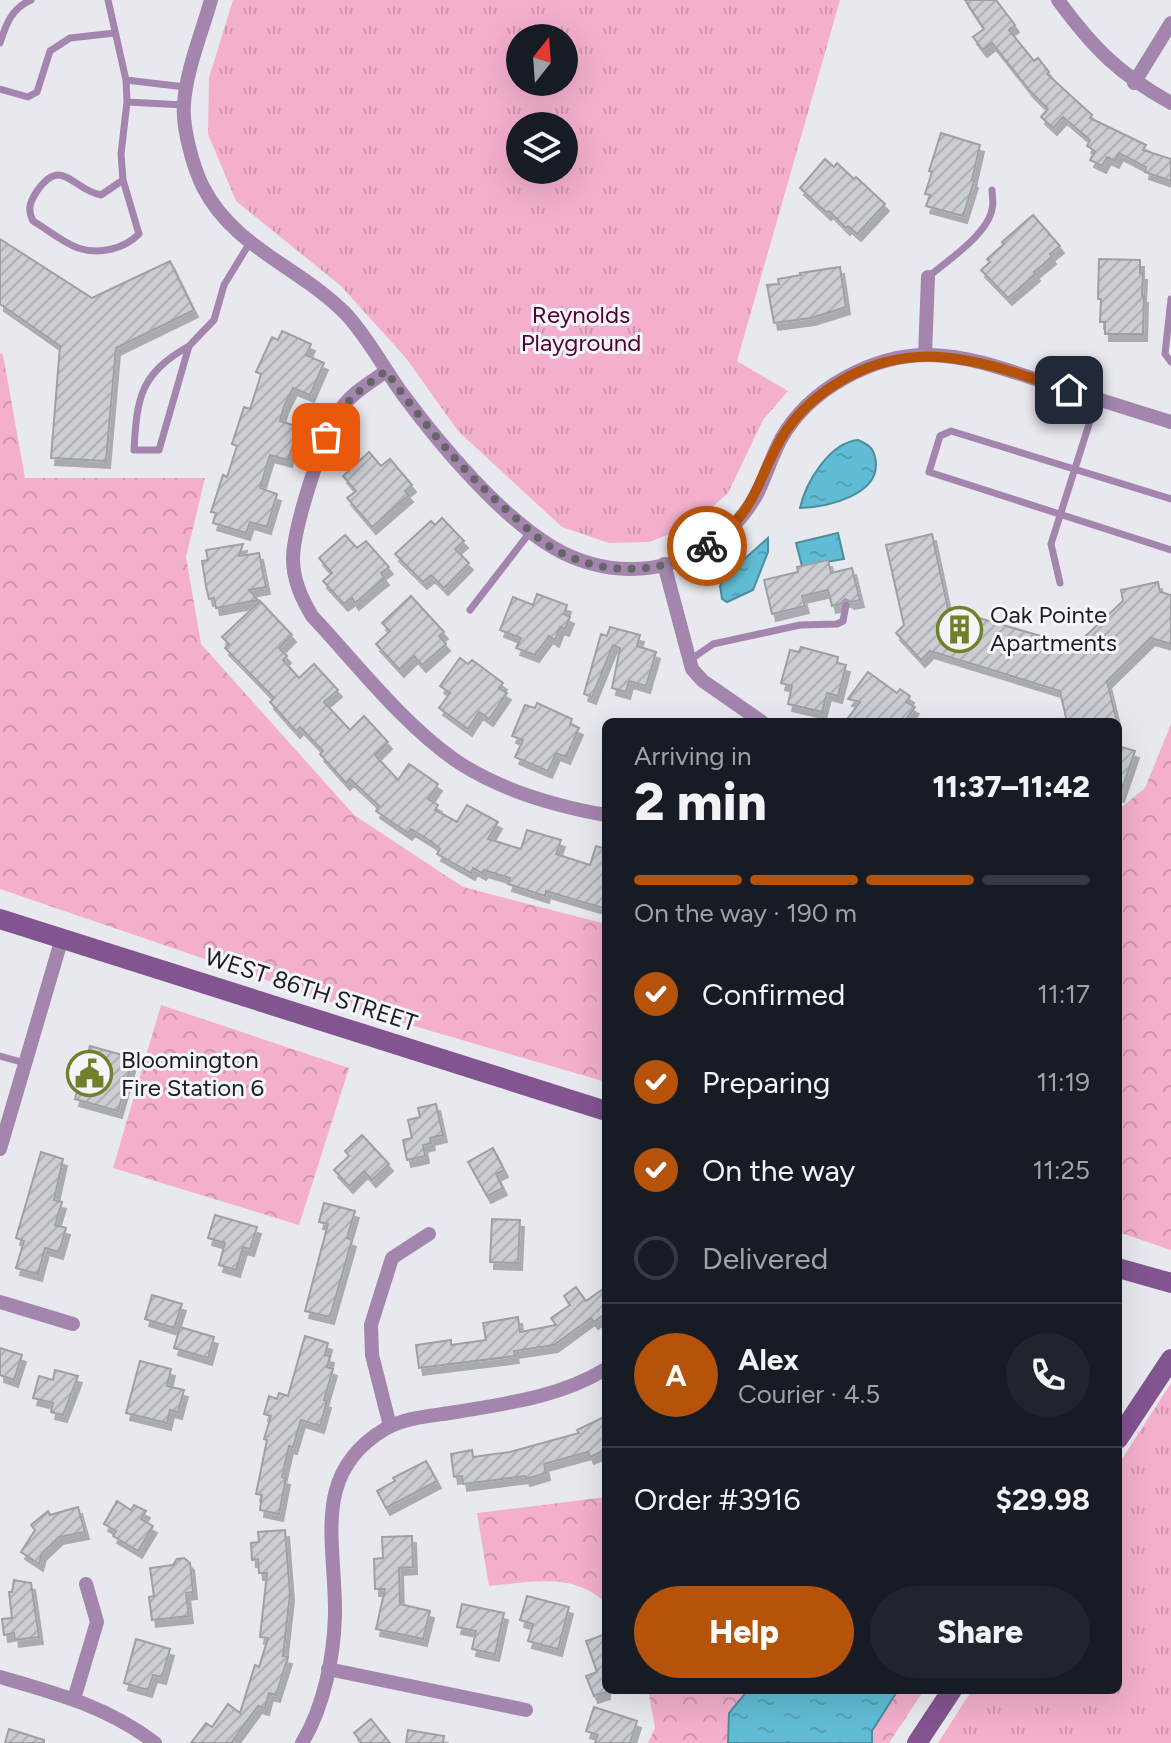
<!DOCTYPE html>
<meta charset="utf-8">
<style>
:root{--surface:#171b24;--page:#20242c;--text:#f1f3f6;--muted:#9ea1a6;--line:#363941;--accent:#b45309}
body{margin:0;font-family:Figtree,sans-serif;background:var(--page);color:var(--text);height:100vh;display:flex;flex-direction:column;font-size:30px;white-space:nowrap}
*{box-sizing:border-box;margin:0}
p{font-size:26px;color:var(--muted)}
.icon{flex:none;width:44px;height:44px;fill:none;stroke:currentColor;stroke-width:2;stroke-linecap:round;stroke-linejoin:round}
.map{position:relative;flex:1;overflow:hidden}
.drawer{position:absolute;left:602px;top:718px;width:520px;height:976px;display:flex;flex-direction:column;background:var(--surface);border-radius:12px;box-shadow:0 8px 32px #0002}
.drawer>*{flex:none}
.needle{width:52px;rotate:17deg}
.buttons{position:absolute;left:506px;top:24px;display:grid;gap:16px}
.buttons a{display:grid;place-items:center;width:72px;height:72px;border-radius:50%;background:var(--surface);box-shadow:0 8px 32px #0002;font-size:40px}
.pin{position:absolute;display:grid;place-items:center;width:68px;height:68px;color:#fff;margin:-34px;border-radius:16px;box-shadow:0 4px 12px #0006}
.courier{position:absolute;display:grid;place-items:center;width:80px;height:80px;margin:-40px;border:6px solid #b45309;border-radius:50%;background:#fff;color:#222;box-shadow:0 2px 10px #0007}
.headline em{font-style:normal;font-weight:800}
.headline div{display:flex;flex-direction:column-reverse}
.headline{display:flex;align-items:center;justify-content:space-between;height:136px;padding:0 32px}
h1{font-size:52px;font-weight:800;line-height:60px}
.bar{display:grid;grid-template-columns:repeat(4,1fr);gap:12px 8px;align-content:center;height:96px;padding:0 32px}
.bar i{height:10px;border-radius:6px;background:var(--line)}
.bar .current{background:var(--accent)}
.bar p{grid-column:span 4}
.line{display:flex;align-items:center;gap:20px;padding:0 32px;border-top:2px solid var(--line)}
.line div{flex:1}
.round{display:grid;place-items:center;flex:none;width:84px;height:84px;border-radius:42px;background:var(--page)}
ol{padding:0 32px;list-style:none}
li{display:flex;align-items:center;gap:24px;height:88px}
li p{margin-inline-start:auto}
li .icon{padding:8px;border-radius:50%;background:var(--accent);color:#fff;stroke-width:4}
li:last-child{color:var(--muted)}
li i{width:44px;height:44px;border:4px solid var(--line);border-radius:50%}
.action{display:flex;gap:16px;margin-top:auto;padding:16px 32px}
.action a{flex:1;height:92px;border-radius:48px;background:var(--accent);color:#fff;font-size:32px;font-weight:800;line-height:92px;text-align:center}
.action a+a{background:var(--page);color:var(--text)}
.map>svg:first-child{display:block}
</style>
<div class="map">
<svg width="1171" height="1743" viewBox="0 0 1171 1743">
<defs>
<pattern id="forest-crowns" width="20" height="18" patternUnits="userSpaceOnUse" patternTransform="scale(2)"><rect width="20" height="18" fill="#f3afcc"/><path d="M2 6a3 3 0 1 1 6 0M12 15a3 3 0 1 1 6 0" fill="none" stroke="#d096af"/></pattern>
<pattern id="park-tufts" width="24" height="20" patternUnits="userSpaceOnUse" patternTransform="scale(2)"><rect width="24" height="20" fill="#f3afcc"/><path d="M3 7l-1-3M5 7V3M7 7l1-3M15 17l-1-3M17 17v-4M19 17l1-3" fill="none" stroke="#d096af"/></pattern>
<pattern id="water-ripples" width="26" height="14" patternUnits="userSpaceOnUse" patternTransform="scale(2)"><rect width="26" height="14" fill="#60bcd4"/><path d="M2 4q2-2 4 0t4 0M15 11q2-2 4 0t4 0" fill="none" stroke="#53a1b6"/></pattern>
<pattern id="building-hatch" width="6" height="6" patternUnits="userSpaceOnUse" patternTransform="scale(2)"><rect width="6" height="6" fill="#caced3"/><path d="M-1 1l2-2M0 6l6-6M5 7l2-2" fill="none" stroke="#adb0b5"/></pattern>
<filter id="shadow"><feDropShadow dx="4" dy="7" stdDeviation="0" flood-color="#0004"/></filter>
</defs>
<rect width="100%" height="100%" fill="#e8e8ef"/>
<!-- forest -->
<path fill="url(#forest-crowns)" d="M0,353L3,355L25,478H205L186,557L201,644L354,815L463,887L606,924V1082L328,1001L0,889Z
M1171,724V1250L1118,1232V810L1145,788Z
M161,1005L349,1068L299,1225L113,1168Z
M606,1497V1603C574,1572 530,1582 489,1586L477,1513Z
M648,1690H748L729,1713L728,1743H648L655,1728Z
M898,1690H924L889,1743H872L871,1731Z"/>
<!-- park -->
<path fill="url(#park-tufts)" fill-rule="evenodd" d="M233,0H840L737,361L788,391L763,420L728,493L691,526L649,542L609,543L562,527L458,431L406,358L341,286L236,201L208,134L209,78ZM564,38V82H520V38ZM564,126V170H520V126Z
M1171,1383V1743H938L972,1690H1118V1465Z"/>
<!-- water -->
<path fill="url(#water-ripples)" stroke="#4c8d9e" stroke-width="2" d="M858,440C867,444 873,447 875,457C884,495 827,507 800,508C806,482 829,443 858,440Z
M838,533L844,559L802,566L796,543Z
M768,538V552L753,590L727,602L722,599L720,586L725,576Z
M748,1690H898L872,1731V1743H728L729,1713Z"/>
<!-- building -->
<path fill="url(#building-hatch)" stroke="#9da1a6" stroke-width="2" filter="url(#shadow)" d="M965,0H996L1015,25L1009,30L1034,61L1038,58L1049,72L1047,74L1092,115L1090,118L1146,145L1143,150L1171,159V181L1145,172L1146,167L1119,153L1115,161L1107,157L1102,166L1090,160L1095,151L1087,146L1090,140L1063,117L1053,128L1041,117L1048,109L1030,91L992,43L983,50L973,37L984,29Z
M941,133L980,145L972,180L974,181L963,216L926,206L930,195L925,194L932,172L929,171Z
M825,159L834,167L837,163L854,179L856,177L885,204L857,234L848,226L846,228L829,211L827,213L800,188Z
M1033,215L1060,246L1050,254L1052,257L1034,272L1036,274L1008,298L981,270L990,262L987,259L1004,244L1002,242Z
M0,239L92,298L170,261L194,310L116,348L106,461L51,458L60,346L0,304Z
M1099,259L1140,260V273H1143L1142,296H1144L1143,334H1105V322H1100L1101,299H1098Z
M840,267L846,307L811,318L774,323L767,285L779,284L778,279L801,275L800,273Z
M282,331L311,344L306,355L324,363L310,395L293,388L284,406L280,421L299,427L288,460L270,455L260,488L277,494L267,527L250,522L246,533L213,523L216,513L211,512L223,475L227,477L237,446L232,444L244,407L250,409L258,384L261,374L256,372L272,337L278,340Z
M369,452L381,466L390,459L412,485L405,491L409,495L372,527L347,498L356,491L343,476Z
M442,518L464,541L455,549L469,563L444,588L431,575L423,582L395,554L431,521L435,525Z
M932,534L948,609L1075,646L1123,601L1121,590L1158,582L1160,592L1171,595V644L1151,638L1107,681L1117,722H1067L1060,691L930,651L921,660L896,633L904,625L886,545Z
M345,535L357,548L366,541L389,567L381,573L385,578L375,586L355,603L352,598L344,604L323,581L332,573L319,558Z
M243,544L239,556L259,553L266,587L249,590L258,600L216,608L214,598L209,599L206,586L202,561L208,560L206,550Z
M828,560L831,573L852,568L860,600L851,602L845,599L840,604L832,606L828,590L802,596L805,606L772,614L764,580L798,572L797,567Z
M537,594L567,605L564,614L570,617L565,629L560,627L555,640L549,636L535,655L516,648L521,638L500,630L513,597L533,605Z
M411,596L444,632L439,636L446,644L422,665L414,656L400,670L376,644L390,631L382,623Z
M260,601L292,635L279,648L287,656L283,660L299,678L314,664L338,690L324,702L350,730L364,716L388,742L375,755L398,780L409,764L438,784L428,799L438,805L435,810L457,822L467,805L498,822L488,839L521,849L527,830L561,840L556,854L590,865L596,846L606,849V909L546,891L545,896L508,884L510,878L484,870L482,873L473,868L471,873L437,854L440,849L432,842L411,829L408,833L376,811L379,806L350,779L346,783L320,754L323,751L300,727L296,731L270,702L274,698L225,648L229,644L222,637Z
M610,627L640,635L637,646L656,652L646,686L629,681L626,692L612,688L620,648L613,645L592,697L584,694L601,634L607,636Z
M801,647L838,657L837,663L846,665L838,696L827,693L822,712L788,704L792,686L781,683L790,650L799,652Z
M460,658L468,664L472,660L483,668L503,683L499,688L507,693L489,719L479,712L468,729L439,708L450,693L440,686Z
M868,672L897,693L900,689L910,696L906,702L915,707L904,722H845L860,702L848,699Z
M537,703L572,719L570,724L579,728L566,757L556,753L548,771L515,757L523,740L512,736L525,705L535,708Z
M1118,746L1135,751L1120,795L1118,794Z
M90,1046L133,1058L118,1111L75,1099Z
M436,1104L443,1135L430,1138L431,1143L423,1145L425,1156L407,1160L403,1140L412,1138L408,1120L420,1117L418,1108Z
M362,1135L389,1164L372,1180L364,1171L349,1186L334,1170L349,1156L345,1151Z
M493,1148L504,1170L496,1174L503,1188L487,1196L468,1162Z
M41,1152L63,1159L54,1200L62,1202L55,1225L66,1228L59,1252L45,1248L38,1274L16,1268L24,1241L16,1238Z
M324,1203L355,1211L347,1238L352,1240L330,1317L305,1311L328,1224L319,1222Z
M215,1215L257,1227L250,1249L243,1247L236,1270L219,1265L225,1243L208,1238Z
M492,1219L520,1220L518,1263L490,1262Z
M576,1287L586,1301L606,1287V1313L594,1322L591,1318L554,1345L514,1351L515,1356L419,1368L416,1345L451,1340V1345L486,1340L483,1323L518,1317L520,1332L556,1325L551,1318L570,1305L564,1296Z
M152,1295L182,1304L174,1328L145,1319Z
M180,1327L214,1337L208,1358L174,1348Z
M305,1336L328,1343L325,1355L330,1356L327,1367L333,1369L324,1400L327,1401L320,1426L301,1420L293,1447L289,1446L282,1477L286,1478L279,1514L260,1510L262,1495L256,1494L267,1440L264,1439L271,1416L264,1414L269,1396L277,1399L279,1393L288,1396Z
M0,1348L22,1355L14,1380L0,1375Z
M140,1361L171,1369L167,1386L184,1390L178,1412L170,1410L167,1423L126,1413Z
M55,1370L78,1376L63,1415L51,1412L53,1403L33,1398L39,1376L53,1380Z
M606,1416V1450L590,1457L588,1452L544,1464L546,1473L526,1479L525,1476L463,1484L462,1476L454,1477L451,1454L472,1450L473,1457L510,1452L579,1433L577,1430Z
M426,1461L437,1481L386,1508L377,1491L395,1481L393,1478Z
M117,1501L131,1510L134,1505L146,1511L141,1519L153,1526L138,1551L113,1536L116,1531L104,1524Z
M78,1507L85,1532L59,1537L42,1553L39,1564L21,1552L35,1530L31,1525L48,1511L50,1515Z
M285,1530L290,1594L283,1656L288,1657L276,1695L269,1693L265,1708L258,1706L231,1743H191L206,1723L212,1727L228,1704L240,1713L255,1665L259,1667L268,1638L260,1637L267,1573H259L258,1559L252,1560L251,1543L259,1542L258,1532Z
M412,1536L413,1567L399,1568L400,1604L430,1611L423,1639L376,1629L385,1589H375L374,1559L383,1558L382,1537Z
M184,1558L190,1563L193,1592L186,1593L189,1616L152,1620L149,1597L154,1596L150,1568L173,1565L177,1559Z
M14,1580L31,1583L39,1637L15,1640L14,1633L4,1635L2,1619L12,1618L9,1592H12Z
M527,1596L569,1607L558,1649L528,1641L533,1624L520,1620Z
M462,1604L504,1613L495,1654L472,1649L476,1631L457,1627Z
M606,1634V1692L594,1696L586,1676L597,1672L586,1641Z
M136,1639L170,1649L162,1677L153,1675L148,1690L124,1683Z
M594,1707L637,1721L630,1743H595L598,1735L586,1731Z
M371,1719L390,1743H362L354,1733Z
M9,1729L44,1740V1743H5Z
M408,1730L444,1736L443,1743H406Z"/>
<g fill="none" stroke-linecap="round" stroke-linejoin="round">
<!-- lane -->
<path stroke="#a485ae" stroke-width="7" d="M108,0L126,80L127,102L121,154L123,180L139,234C124,249 99,255 78,248C63,243 47,229 33,221C27,209 30,202 37,191C62,155 72,190 101,195L123,180
M0,43C6,24 12,8 31,0
M126,80L185,87
M0,89L28,97L37,92L50,51L70,38L115,33
M127,102L184,105
M928,277C947,261 988,234 992,209C994,203 992,196 992,190
M1171,299L1165,354L1171,362
M189,346C140,374 137,397 134,450H159L189,346L214,320L224,285L249,244
M1171,499L951,431L940,436L929,472L1171,550
M1060,583L1051,544L1097,399
M470,610L531,531
M690,660L713,644L800,625L837,624L843,621L846,605
M0,1056L25,1063"/>
<!-- street -->
<path stroke="#a485ae" stroke-width="14" d="M211,0C202,32 186,71 184,104C182,127 193,167 203,187C234,248 300,267 346,314C369,339 384,369 404,396C441,446 500,516 554,548C576,561 604,569 629,569C682,570 734,538 758,492C766,475 772,456 781,439C809,389 873,354 930,355C969,356 1005,369 1041,381C1085,395 1128,409 1171,422
M1058,0C1093,48 1119,74 1171,103
M1134,83L1171,23
M925,355L928,277
M386,371C372,382 354,391 343,406C324,430 294,526 293,558C293,580 301,597 312,616C357,664 406,728 461,764C505,792 555,806 606,815
M664,564L692,669L703,681L762,722
M0,1149L62,938
M0,1302L73,1324
M390,1426L372,1355L371,1325L392,1258L429,1234
M328,1669L526,1710
M0,1677C56,1693 108,1707 155,1743
M74,1699L97,1622L86,1584
M302,1743C324,1707 334,1656 335,1615C336,1542 310,1474 385,1429C406,1417 432,1416 456,1412C509,1403 559,1397 606,1369"/>
<!-- secondary -->
<path stroke="#825490" stroke-width="20" d="M0,919L606,1111
M1118,1268L1171,1283
M1118,1439L1171,1359
M917,1743L952,1690"/>
</g>
<g fill="none" stroke-linecap="round" stroke-linejoin="round">
<!-- done -->
<path stroke="#656568" stroke-width="8" stroke-dasharray="0 14.4" d="M326,437C341,403 357,392 386,371C423,423 463,472 511,514C525,526 538,540 554,549C600,576 663,576 707,546"/>
<!-- route -->
<path stroke="#b45309" stroke-width="10" d="M707,546C758,511 754,485 782,437C796,414 816,396 839,382C919,334 987,364 1069,390"/>
</g>
<!-- icons -->
<defs>
<symbol id="building-ring" viewBox="-11 -11 22 22"><circle r="9.5" fill="#f5f6fc" stroke="#737f2b" stroke-width="1.5"/><path d="M-4-6H4V6H1V3H-1V6H-4ZM-2.5-4.3h1.7v1.8h-1.7ZM.8-4.3h1.7v1.8H.8ZM-2.5-1h1.7V.8h-1.7ZM.8-1h1.7V.8H.8Z" fill="#737f2b"/></symbol>
<symbol id="civic-ring" viewBox="-11 -11 22 22"><circle r="9.5" fill="#f5f6fc" stroke="#737f2b" stroke-width="1.5"/><path d="M-.6-6.5H3V-4.5H.6V-3L4-1V1h2V6H-6V1h2V-1L-.6-3ZM-1.2 2.5V6h2.4V2.5Z" fill="#737f2b"/></symbol>
</defs>
<g fill-rule="evenodd">
<use href="#building-ring" x="934" y="604" width="51" height="51"/>
<use href="#civic-ring" x="64" y="1048" width="51" height="51"/>
</g>
<g text-anchor="middle" stroke-width="6" stroke-linejoin="round" paint-order="stroke">
<!-- park labels -->
<g font-size="24" fill="#530031" stroke="#f5f6fc">
<text x="581" y="323">Reynolds<tspan x="581" dy="28">Playground</tspan></text>
</g>
<!-- poi labels -->
<g font-size="24" fill="#1e1e20" stroke="#f5f6fc" text-anchor="start">
<text x="990" y="623">Oak Pointe<tspan x="990" dy="28">Apartments</tspan></text>
<text x="121" y="1068">Bloomington<tspan x="121" dy="28">Fire Station 6</tspan></text>
</g>
<!-- street labels -->
<g font-size="24" fill="#1e1e20" stroke="#f5f6fc">
<text transform="translate(311 990) rotate(18)" y="8">WEST 86TH STREET</text>
</g>
</g>
</svg>
<div class="buttons">
<a><svg class="needle" viewBox="-14 -14 28 28"><path d="M0-13l5 13h-10z" fill="#e53935"/><path d="M0 13l5-13h-10z" fill="#9ea1a6"/></svg></a>
<a><svg class="icon" aria-label="layers" viewBox="0 0 24 24"><path d="M12 4l9 5-9 5-9-5zM3 14l9 5 9-5"/></svg></a>
</div>
<div class="pin" style="left:326px;top:437px;background:#ea580c"><svg class="icon" aria-label="bag" viewBox="0 0 24 24"><path d="M5 8h14l-1 12H6zM9 8a3 3 0 0 1 6 0"/></svg></div>
<div class="pin" style="left:1069px;top:390px;background:#1f2937"><svg class="icon" aria-label="home" viewBox="0 0 24 24"><path d="M3 11l9-7 9 7M6 9v11h12V9"/></svg></div>
<div class="courier" style="left:707px;top:546px"><svg class="icon" aria-label="bike" viewBox="0 0 24 24"><circle cx="6" cy="16" r="4"/><circle cx="18" cy="16" r="4"/><path d="M6 16l4-8h5l3 8M10 8l3 8H6M13 5h3"/></svg></div>
<section class="drawer">
<div class="headline"><div><h1>2 min</h1><p>Arriving in</p></div><em>11:37–11:42</em></div>
<div class="bar"><i class="current"></i><i class="current"></i><i class="current"></i><i></i><p>On the way · 190 m</p></div>
<ol>
<li><svg class="icon" aria-label="check" viewBox="0 0 24 24"><path d="M5 12l5 5 9-10"/></svg>Confirmed<p>11:17</p></li>
<li><svg class="icon" aria-label="check" viewBox="0 0 24 24"><path d="M5 12l5 5 9-10"/></svg>Preparing<p>11:19</p></li>
<li><svg class="icon" aria-label="check" viewBox="0 0 24 24"><path d="M5 12l5 5 9-10"/></svg>On the way<p>11:25</p></li>
<li><i></i>Delivered</li>
</ol>
<div class="line" style="height:144px"><b class="round" style="background:var(--accent);color:#fff">A</b><div><b>Alex</b><p>Courier · 4.5</p></div><a class="round"><svg class="icon" aria-label="phone" viewBox="0 0 24 24"><path d="M5 4h4l2 5-3 2q2 4 5 5l2-3 5 2v4C11 20 4 13 5 4z"/></svg></a></div>
<div class="line" style="height:104px"><div>Order #3916</div><b>$29.98</b></div>
<div class="action"><a>Help</a><a>Share</a></div>
</section>
</div>
